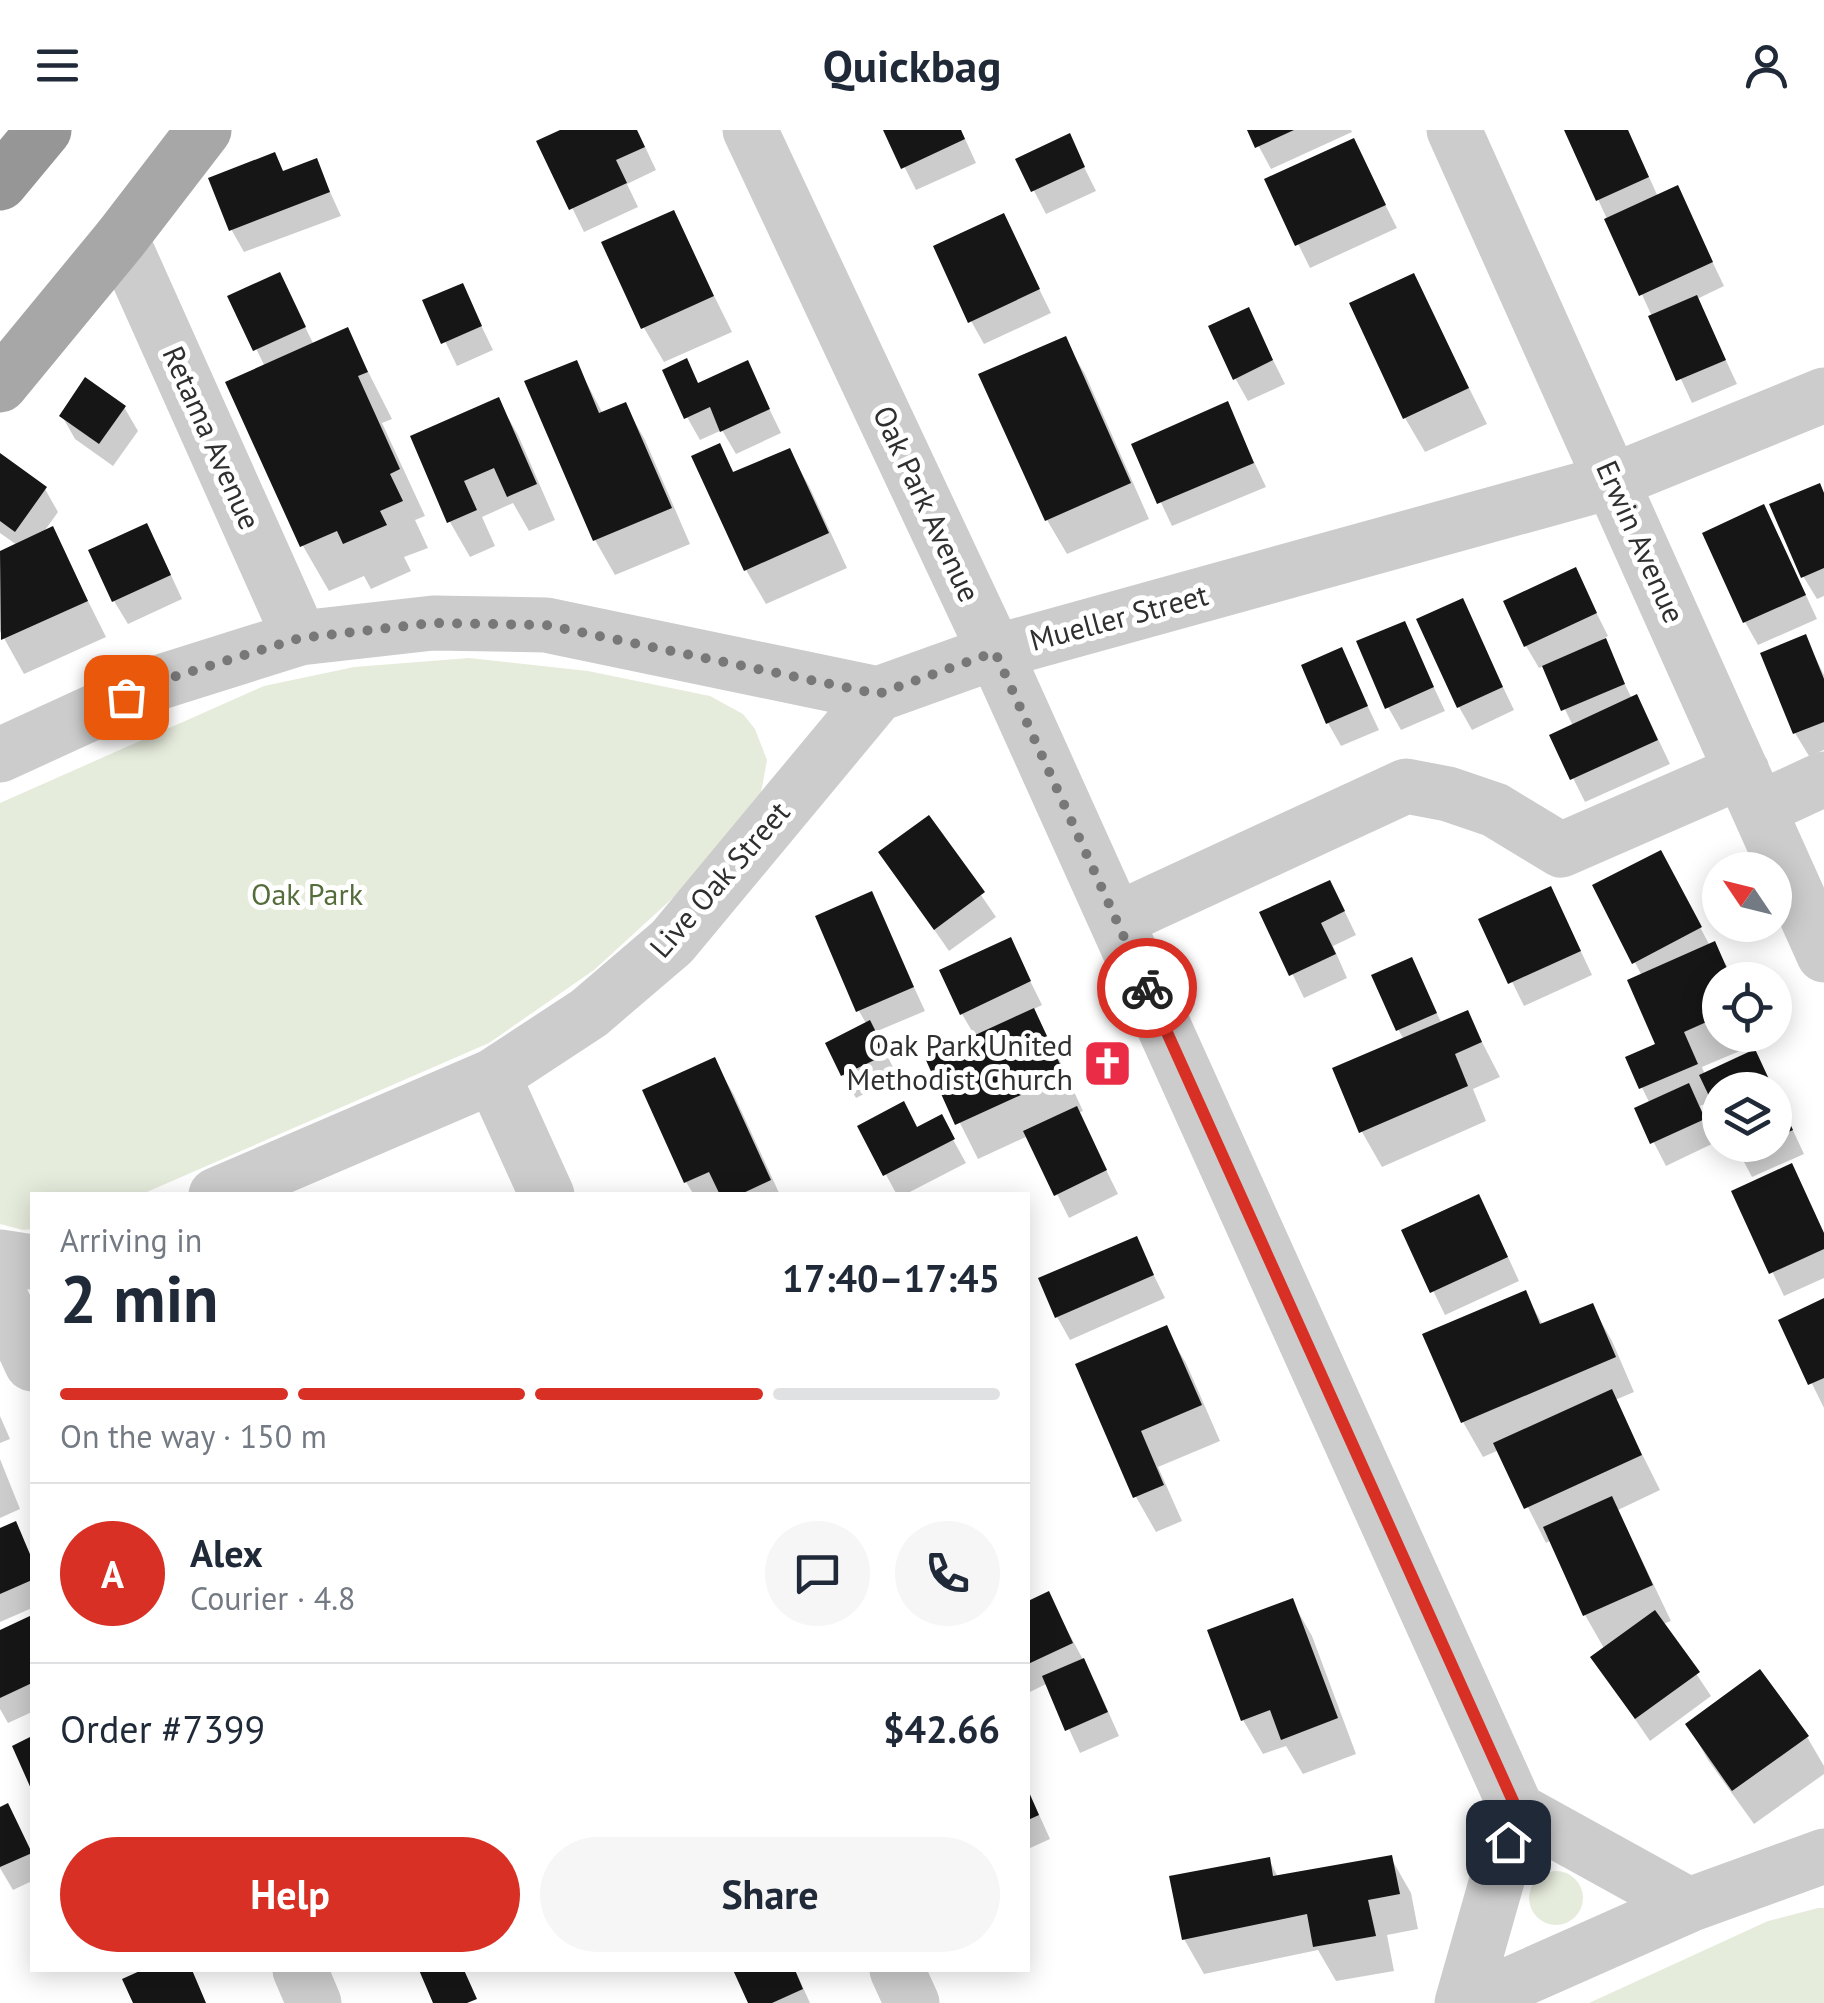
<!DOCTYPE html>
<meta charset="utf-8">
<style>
:root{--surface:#fff;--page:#f6f6f7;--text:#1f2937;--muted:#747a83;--line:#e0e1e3;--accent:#d93025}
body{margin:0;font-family:"PT Sans",sans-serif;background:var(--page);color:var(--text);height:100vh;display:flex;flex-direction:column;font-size:38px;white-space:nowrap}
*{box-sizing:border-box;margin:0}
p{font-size:32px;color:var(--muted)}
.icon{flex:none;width:55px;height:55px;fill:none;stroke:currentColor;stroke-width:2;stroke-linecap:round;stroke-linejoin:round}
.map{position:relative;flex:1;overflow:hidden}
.details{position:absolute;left:30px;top:1062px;width:1000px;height:780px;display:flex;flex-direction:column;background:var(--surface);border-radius:0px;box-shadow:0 5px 25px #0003}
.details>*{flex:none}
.needle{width:65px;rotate:305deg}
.tools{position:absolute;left:1702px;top:722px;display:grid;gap:20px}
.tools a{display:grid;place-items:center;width:90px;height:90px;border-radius:50%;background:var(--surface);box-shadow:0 5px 25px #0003;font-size:50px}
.pin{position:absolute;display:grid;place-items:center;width:85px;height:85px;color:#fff;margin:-42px;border-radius:20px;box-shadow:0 5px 15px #0006}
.courier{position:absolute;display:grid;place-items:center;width:100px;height:100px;margin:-50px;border:8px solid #d93025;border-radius:50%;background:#fff;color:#222;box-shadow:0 2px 12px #0007}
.head em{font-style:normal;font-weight:800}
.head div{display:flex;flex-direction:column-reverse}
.head{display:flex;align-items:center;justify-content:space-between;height:170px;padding:0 30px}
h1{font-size:65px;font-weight:800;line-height:75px}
.bar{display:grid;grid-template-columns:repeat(4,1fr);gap:15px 10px;align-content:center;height:120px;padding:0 30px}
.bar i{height:12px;border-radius:8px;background:var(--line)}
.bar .selected{background:var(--accent)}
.bar p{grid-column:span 4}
.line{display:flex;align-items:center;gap:25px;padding:0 30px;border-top:2px solid var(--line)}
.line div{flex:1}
.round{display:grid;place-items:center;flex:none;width:105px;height:105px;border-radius:52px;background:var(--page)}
.action{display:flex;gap:20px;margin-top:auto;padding:20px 30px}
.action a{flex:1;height:115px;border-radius:60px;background:var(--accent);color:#fff;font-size:40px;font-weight:800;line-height:115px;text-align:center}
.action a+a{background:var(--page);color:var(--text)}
header{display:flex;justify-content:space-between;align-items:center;height:130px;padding:0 30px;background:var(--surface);font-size:45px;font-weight:800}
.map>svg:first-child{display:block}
</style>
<header><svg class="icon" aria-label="menu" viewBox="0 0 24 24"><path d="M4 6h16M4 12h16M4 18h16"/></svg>Quickbag<svg class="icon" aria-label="person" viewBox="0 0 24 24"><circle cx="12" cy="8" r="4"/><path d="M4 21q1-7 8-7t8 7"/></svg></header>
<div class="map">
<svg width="1824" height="1873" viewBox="0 0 1824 1873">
<rect width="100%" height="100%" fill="#fff"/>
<!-- green -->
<path fill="#e6ecdc" d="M469,528L588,541L710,566L743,584L755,599L767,630L761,663L687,755L594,840L489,913L140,1065H32V1099L23,1100L0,1094V673L264,556L354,537Z
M1529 1768a27 27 0 1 1 54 0a27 27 0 1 1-54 0Z
M1818,1778H1824V1873H1589L1768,1791Z"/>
<!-- shadow -->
<path fill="#0003" d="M566,0H637L656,40L627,54L638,77L584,102L540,12Z
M886,0H961L976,33L916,60Z
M1250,0H1351L1352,2L1271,39Z
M1566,0H1628L1658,67L1677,58L1724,156L1697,169L1737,254L1692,273Z
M1069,7L1096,61L1046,84L1018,30Z
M1353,11L1397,98L1310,138L1267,51Z
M316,31L341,86L244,122L231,99L284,43Z
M673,83L732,202L664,232L644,198Z
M1003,86L1051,183L984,214L971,191Z
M279,145L314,215L347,200L392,289L382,293L425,386L415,390L428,418L404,427L411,441L371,459L364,446L329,461L303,416L265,237L231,167Z
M1413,146L1487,294L1425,322L1405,288Z
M462,156L493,220L457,236L426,172Z
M1248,180L1285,254L1248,271L1235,248Z
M1064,209L1085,244L1149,389L1067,424L1047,390Z
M686,231L699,255L747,233L781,303L736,324L722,300L700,310L687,287Z
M576,233L603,284L625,275L645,310L690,414L615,445L595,410Z
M498,270L518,305L555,390L529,401L513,373L482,387L495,416L470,427L450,392L413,307Z
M1227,275L1266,357L1172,396L1134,315Z
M124,277L138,301L113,336L75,309L62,286Z
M719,317L735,344L789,321L809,356L847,438L766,474L746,440Z
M0,326L45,359L58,382L43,403L52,399L106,507L24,544L0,501V423L17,415L0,403Z
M1824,365V466L1817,469L1803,446Z
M1776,401L1817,489L1758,515L1745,492Z
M159,419L182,469L128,494L114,471Z
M1575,440L1608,506L1603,509L1632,569L1636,567L1649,590L1670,634L1585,672L1552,606L1573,596L1544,536L1539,538L1526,516Z
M1462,472L1514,580L1472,600L1459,577Z
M1404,494L1445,581L1401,600L1388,577Z
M1805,507L1824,545V620L1809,626L1795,603L1763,524Z
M1341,520L1379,600L1341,616L1328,593Z
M928,688L996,787L949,821L881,723Z
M1673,746L1710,816L1714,814L1735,850H1720V905H1758L1761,912L1702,937L1705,945L1754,923L1774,960H1720V983L1714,970L1700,976L1716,1012L1666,1036L1637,980L1650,974L1628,929L1658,916L1642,846L1595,756Z
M871,764L925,881L875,902L898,947L856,968L843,945L867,895L859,881Z
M1342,776L1356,805L1333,816L1347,848L1304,868L1263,783Z
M1563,783L1592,845L1524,876L1482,791Z
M1010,810L1042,875L1032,880L1053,916L1083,981L1078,983L1118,1064L1069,1088L1028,1006L978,1029L928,929L976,908L962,884Z
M1411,830L1442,894L1467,883L1500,947L1473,959L1486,991L1382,1037L1362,1002L1335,940L1404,910L1398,899Z
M714,930L734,965L780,1065H694L686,1052L645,961Z
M1775,962L1804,1024L1752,1047L1735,1015H1775Z
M941,988L966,1033L904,1065H897L860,997L918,999Z
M1734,1062L1824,1103V1148L1784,1166Z
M1491,1090L1519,1151L1445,1185L1404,1101Z
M1136,1109L1165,1168L1070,1210L1057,1187Z
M1525,1163L1543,1195L1592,1176L1612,1211L1634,1262L1615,1270L1660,1360L1618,1380L1671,1491L1663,1494L1711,1566L1650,1611L1593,1528L1605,1520L1585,1485L1551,1410L1546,1413L1499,1320L1483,1327L1463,1292Z
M1824,1171V1278L1781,1191Z
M1165,1198L1186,1233L1220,1311L1158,1337L1182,1391L1156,1402L1136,1367L1078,1236Z
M0,1286L10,1309L0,1313Z
M0,1329L20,1379L0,1388Z
M15,1394L32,1428V1478L0,1492V1401Z
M1048,1464L1096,1554L1119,1606L1080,1623L1048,1553L1028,1563V1474Z
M1292,1471L1312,1506L1356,1624L1303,1644L1286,1616L1263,1624L1243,1590Z
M32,1488V1582L8,1593L0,1579V1503Z
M1688,1595L1807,1607L1824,1636V1644L1754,1694L1708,1630Z
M1028,1660L1050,1709L1028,1719Z
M0,1680L20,1700L32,1725V1751L13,1760L0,1738Z
M1391,1728L1411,1763L1418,1799L1387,1805L1394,1841L1336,1851L1318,1820L1204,1844L1184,1809L1269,1730L1278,1747Z
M735,1840H795L810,1873H750Z"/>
<!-- building -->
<path fill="#161616" d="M560,0H637L645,17L616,30L627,53L569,80L536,11Z
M883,0H961L965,9L901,39Z
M1247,0H1294L1255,18Z
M1564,0H1628L1649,47L1596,71Z
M1070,3L1085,37L1031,62L1015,29Z
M1354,8L1386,75L1295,116L1264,49Z
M275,22L283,41L317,28L330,62L229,101L208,48Z
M1678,55L1713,132L1639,166L1604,89Z
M674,80L714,166L641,199L601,112Z
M1004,83L1040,159L968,193L933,116Z
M280,142L306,197L253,221L227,166Z
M1414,143L1469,258L1403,289L1349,173Z
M463,153L482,196L441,214L422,170Z
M1697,165L1726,230L1676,251L1648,186Z
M1249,177L1273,230L1233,250L1208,196Z
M348,197L368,242L358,246L400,339L390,344L403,371L380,381L387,395L343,414L337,401L300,417L225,252Z
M1066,206L1131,353L1045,391L978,244Z
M687,228L698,253L748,230L770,279L720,302L710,277L684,289L662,240Z
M577,230L599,283L626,272L672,378L593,411L524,251Z
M85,247L126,276L99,314L59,286Z
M499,267L537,354L507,367L494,338L464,351L477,380L447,393L410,306Z
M1228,271L1254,333L1157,374L1131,314Z
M720,313L733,342L790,318L829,403L744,441L691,326Z
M0,323L47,357L15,402L0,391Z
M1820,353L1824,363V438L1801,448L1769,374Z
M1764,374L1806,465L1743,493L1702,403Z
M147,393L171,445L112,472L88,420Z
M53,396L88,471L1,510L0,421Z
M1576,437L1597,483L1524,517L1503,471Z
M1463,468L1503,557L1457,578L1416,489Z
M1405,491L1434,557L1385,579L1356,511Z
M1806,504L1824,549V592L1793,604L1760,523Z
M1606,508L1625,554L1561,581L1542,536Z
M1342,517L1368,576L1326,594L1301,535Z
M1637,564L1658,610L1570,650L1549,605Z
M929,685L985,762L934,800L878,722Z
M1661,720L1702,797L1632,834L1592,755Z
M1330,750L1345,781L1321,793L1336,824L1289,846L1259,782Z
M1551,756L1581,821L1508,854L1478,789Z
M872,761L914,857L856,882L815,786Z
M1011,807L1031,851L960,885L939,840Z
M1715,811L1732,850H1720V886L1684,902L1698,934L1639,959L1625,927L1655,914L1627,850Z
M1412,827L1437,883L1396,901L1371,845Z
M1034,878L1065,945L955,995L925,928Z
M1468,880L1482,912L1455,924L1468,956L1359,1003L1332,938Z
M870,890L887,924L841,946L825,913Z
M1755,919L1774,960H1720V989L1699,945Z
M715,927L771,1050L739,1065H720L709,1042L684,1053L642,960Z
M1689,953L1705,989L1650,1014L1634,978Z
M1775,962L1793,1000L1775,1008Z
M904,971L917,997L942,984L955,1009L883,1046L857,996Z
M1077,976L1107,1040L1054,1066L1023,1001Z
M1792,1033L1824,1103V1119L1769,1144L1731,1061Z
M1479,1064L1508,1127L1430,1163L1401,1100Z
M1137,1106L1154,1145L1055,1188L1038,1148Z
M1526,1160L1540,1194L1593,1173L1616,1227L1461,1293L1422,1204Z
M1824,1168V1248L1808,1255L1778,1190Z
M1167,1195L1202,1275L1141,1301L1164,1355L1133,1368L1075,1234Z
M1612,1259L1642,1325L1524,1379L1493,1313Z
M1612,1366L1653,1455L1583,1486L1543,1397Z
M16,1391L32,1429V1450L0,1464V1398Z
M1049,1461L1073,1513L1028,1534V1471Z
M1293,1468L1338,1588L1281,1610L1270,1580L1241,1591L1207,1500Z
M1655,1480L1700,1542L1635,1589L1590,1527Z
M32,1485V1553L0,1568V1500Z
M1084,1528L1108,1582L1065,1601L1042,1546Z
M1760,1539L1809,1606L1732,1661L1685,1594Z
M32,1606V1661L12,1616Z
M1028,1660L1039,1685L1028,1690Z
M8,1673L32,1723L0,1737V1677Z
M1392,1725L1400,1764L1368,1770L1376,1806L1313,1817L1307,1784L1182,1810L1169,1746L1270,1727L1273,1746Z
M142,1840H192L206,1873H133L122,1849Z
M419,1840H464L477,1869L467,1873H433Z
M733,1840H795L803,1859L772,1873H748Z"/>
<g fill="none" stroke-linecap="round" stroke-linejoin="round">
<!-- minor -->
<path stroke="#ccc" stroke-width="55" d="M750,0L995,522L1517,1680L1462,1873
M1454,0L1824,825
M121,108L300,508
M0,625L157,553L300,508L433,493L546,495L878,564L995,522L1613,351L1824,265
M1759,679L1824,649
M1116,790L1406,656L1448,664L1495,680L1561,720L1742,641
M493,946L547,1065
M216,1065L493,946L589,883L672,812L878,564
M0,1127L32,1132
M0,1166L32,1234
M1517,1680L1689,1775
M300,1840L314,1873
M897,1840L912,1873
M1468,1873L1689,1775L1824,1726"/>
<!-- major -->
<path stroke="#a7a7a7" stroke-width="55" d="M0,255L121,108L204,0"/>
<!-- highway -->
<path stroke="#969696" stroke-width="55" d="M0,53L44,0"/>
</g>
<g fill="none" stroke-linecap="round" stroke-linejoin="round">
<!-- done -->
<path stroke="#787878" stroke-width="10" stroke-dasharray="0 18" d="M126,567L157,552L300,508L433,493L546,495L878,564L995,522L1147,858"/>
<!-- route -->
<path stroke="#d93025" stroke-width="12" d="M1147,858L1517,1680L1508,1712"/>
</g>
<!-- icons -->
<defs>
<symbol id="church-square" viewBox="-11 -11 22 22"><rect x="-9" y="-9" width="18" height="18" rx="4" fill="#ea2c46" stroke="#fff"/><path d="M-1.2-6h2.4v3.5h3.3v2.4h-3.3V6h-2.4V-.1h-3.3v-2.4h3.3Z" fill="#fff"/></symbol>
</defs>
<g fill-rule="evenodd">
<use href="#church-square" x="1080" y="906" width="55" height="55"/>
</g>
<g text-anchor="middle" stroke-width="10" stroke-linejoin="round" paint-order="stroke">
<!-- street labels -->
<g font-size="30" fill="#2f2f2f" stroke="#fff">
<text transform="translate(211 308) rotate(66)" y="10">Retama Avenue</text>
<text transform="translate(926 374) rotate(65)" y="10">Oak Park Avenue</text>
<text transform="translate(1640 412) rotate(66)" y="10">Erwin Avenue</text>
<text transform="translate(1119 488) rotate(-15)" y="10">Mueller Street</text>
<text transform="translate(720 750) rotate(-49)" y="10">Live Oak Street</text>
</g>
<!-- park labels -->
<g font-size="30" fill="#556c3b" stroke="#fff">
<text x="307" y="775">Oak Park</text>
</g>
<!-- poi labels -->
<g font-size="30" fill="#2f2f2f" stroke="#fff" text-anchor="end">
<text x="1073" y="926">Oak Park United<tspan x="1073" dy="34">Methodist Church</tspan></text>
</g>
</g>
</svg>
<div class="tools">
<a><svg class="needle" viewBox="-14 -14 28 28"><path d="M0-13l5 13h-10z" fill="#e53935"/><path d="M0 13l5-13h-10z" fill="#747a83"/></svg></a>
<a><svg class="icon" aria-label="locate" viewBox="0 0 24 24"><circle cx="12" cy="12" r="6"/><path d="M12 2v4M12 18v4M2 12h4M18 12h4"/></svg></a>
<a><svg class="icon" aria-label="layers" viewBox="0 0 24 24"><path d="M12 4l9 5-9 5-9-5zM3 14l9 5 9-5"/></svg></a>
</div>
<div class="pin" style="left:126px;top:567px;background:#ea580c"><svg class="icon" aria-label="bag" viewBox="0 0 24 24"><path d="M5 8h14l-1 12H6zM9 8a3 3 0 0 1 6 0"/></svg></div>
<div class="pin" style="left:1508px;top:1712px;background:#1f2937"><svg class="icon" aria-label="home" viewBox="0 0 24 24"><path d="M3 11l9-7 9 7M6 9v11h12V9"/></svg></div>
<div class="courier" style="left:1147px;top:858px"><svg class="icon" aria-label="bike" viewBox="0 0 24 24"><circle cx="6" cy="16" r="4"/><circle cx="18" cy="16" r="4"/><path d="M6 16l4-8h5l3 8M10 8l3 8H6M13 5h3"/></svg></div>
<section class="details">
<div class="head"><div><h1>2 min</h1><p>Arriving in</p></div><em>17:40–17:45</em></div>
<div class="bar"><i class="selected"></i><i class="selected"></i><i class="selected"></i><i></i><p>On the way · 150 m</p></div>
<div class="line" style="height:180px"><b class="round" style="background:var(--accent);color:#fff">A</b><div><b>Alex</b><p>Courier · 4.8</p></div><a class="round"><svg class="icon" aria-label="chat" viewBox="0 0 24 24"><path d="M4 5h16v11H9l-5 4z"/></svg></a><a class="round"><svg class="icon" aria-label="phone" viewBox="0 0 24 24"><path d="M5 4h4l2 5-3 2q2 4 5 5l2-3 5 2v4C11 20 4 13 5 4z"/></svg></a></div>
<div class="line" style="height:130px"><div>Order #7399</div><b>$42.66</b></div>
<div class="action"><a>Help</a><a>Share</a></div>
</section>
</div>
